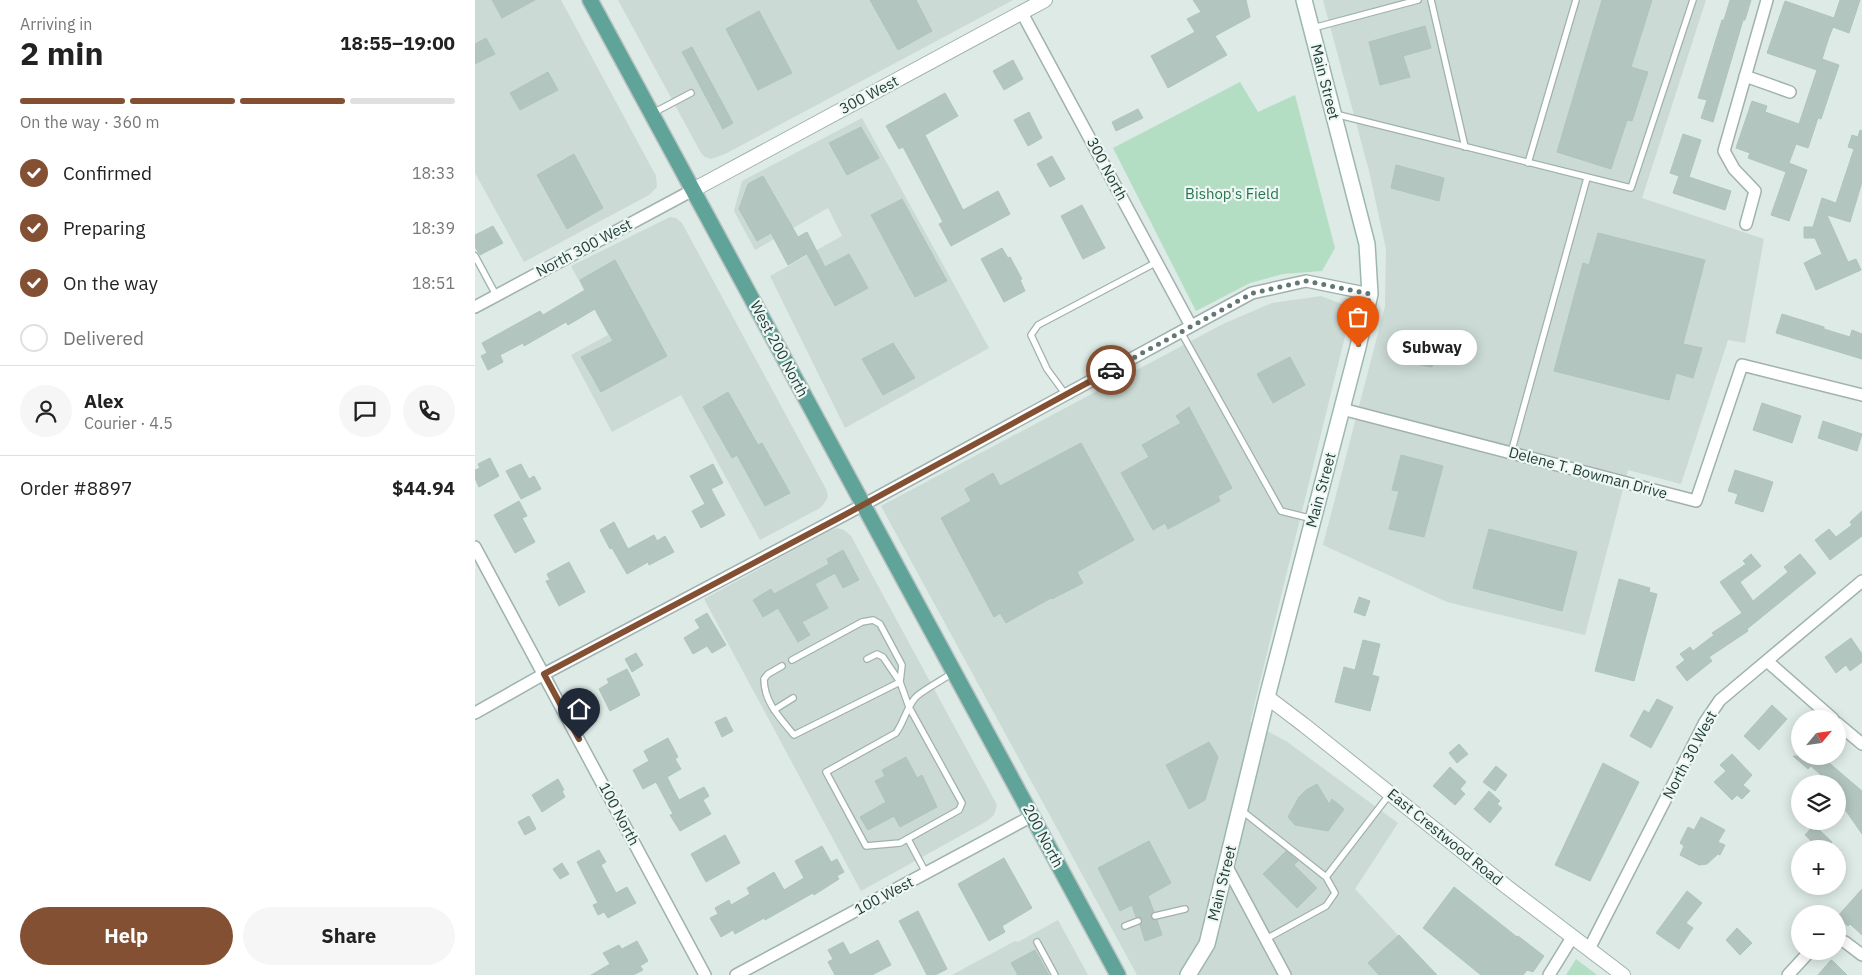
<!DOCTYPE html>
<meta charset="utf-8">
<style>
:root{--surface:#fff;--page:#f6f6f6;--text:#222;--muted:#767676;--line:#e0e0e0;--accent:#845034}
body{margin:0;font-family:"IBM Plex Sans",sans-serif;background:var(--page);color:var(--text);height:100vh;display:flex;flex-direction:column;font-size:19px;white-space:nowrap}
*{box-sizing:border-box;margin:0}
p{font-size:16px;color:var(--muted)}
.icon{flex:none;width:28px;height:28px;fill:none;stroke:currentColor;stroke-width:2;stroke-linecap:round;stroke-linejoin:round}
.map{position:relative;flex:1;overflow:hidden}
.panel{display:flex;flex-direction:column;background:var(--surface);width:475px}
.panel>*{flex:none}
.needle{width:32px;rotate:61deg}
.controls{position:absolute;left:1316px;top:710px;display:grid;gap:10px}
.controls a{display:grid;place-items:center;width:55px;height:55px;border-radius:50%;background:var(--surface);box-shadow:0 2px 12px #0003;font-size:25px}
.pin{position:absolute;display:grid;place-items:center;width:42px;height:42px;color:#fff;margin:-51px -21px;border-radius:50% 50% 50% 0;rotate:-45deg;box-shadow:0 0 5px #0007}
.pin .icon{rotate:45deg}
.courier{position:absolute;display:grid;place-items:center;width:50px;height:50px;margin:-25px;border:4px solid #845034;border-radius:50%;background:#fff;color:#222;box-shadow:0 1px 6px #0007}
.bubble{position:absolute;height:35px;border-radius:18px;background:var(--surface);box-shadow:0 2px 12px #0003;font-size:16px;font-weight:700;line-height:35px;text-align:center}
.headline em{font-style:normal;font-weight:700}
.headline div{display:flex;flex-direction:column-reverse}
.headline{display:flex;align-items:center;justify-content:space-between;height:85px;padding:0 20px}
h1{font-size:32px;font-weight:700;line-height:38px}
.bar{display:grid;grid-template-columns:repeat(4,1fr);gap:8px 5px;align-content:center;height:60px;padding:0 20px}
.bar i{height:6px;border-radius:4px;background:var(--line)}
.bar .selected{background:var(--accent)}
.bar p{grid-column:span 4}
.line{display:flex;align-items:center;gap:12px;padding:0 20px;border-top:1px solid var(--line)}
.line div{flex:1}
.round{display:grid;place-items:center;flex:none;width:52px;height:52px;border-radius:26px;background:var(--page)}
ol{padding:0 20px;list-style:none}
li{display:flex;align-items:center;gap:15px;height:55px}
li p{margin-inline-start:auto}
li .icon{padding:5px;border-radius:50%;background:var(--accent);color:#fff;stroke-width:4}
li:last-child{color:var(--muted)}
li i{width:28px;height:28px;border:2px solid var(--line);border-radius:50%}
.button{display:flex;gap:10px;margin-top:auto;padding:10px 20px}
.button a{flex:1;height:58px;border-radius:30px;background:var(--accent);color:#fff;font-size:20px;font-weight:700;line-height:58px;text-align:center}
.button a+a{background:var(--page);color:var(--text)}
main{display:flex;flex:1;min-height:0}
.map>svg:first-child{display:block}
</style>
<main>
<section class="panel">
<div class="headline"><div><h1>2 min</h1><p>Arriving in</p></div><em>18:55–19:00</em></div>
<div class="bar"><i class="selected"></i><i class="selected"></i><i class="selected"></i><i></i><p>On the way · 360 m</p></div>
<ol>
<li><svg class="icon" aria-label="check" viewBox="0 0 24 24"><path d="M5 12l5 5 9-10"/></svg>Confirmed<p>18:33</p></li>
<li><svg class="icon" aria-label="check" viewBox="0 0 24 24"><path d="M5 12l5 5 9-10"/></svg>Preparing<p>18:39</p></li>
<li><svg class="icon" aria-label="check" viewBox="0 0 24 24"><path d="M5 12l5 5 9-10"/></svg>On the way<p>18:51</p></li>
<li><i></i>Delivered</li>
</ol>
<div class="line" style="height:90px"><a class="round"><svg class="icon" aria-label="person" viewBox="0 0 24 24"><circle cx="12" cy="8" r="4"/><path d="M4 21q1-7 8-7t8 7"/></svg></a><div><b>Alex</b><p>Courier · 4.5</p></div><a class="round"><svg class="icon" aria-label="chat" viewBox="0 0 24 24"><path d="M4 5h16v11H9l-5 4z"/></svg></a><a class="round"><svg class="icon" aria-label="phone" viewBox="0 0 24 24"><path d="M5 4h4l2 5-3 2q2 4 5 5l2-3 5 2v4C11 20 4 13 5 4z"/></svg></a></div>
<div class="line" style="height:65px"><div>Order #8897</div><b>$44.94</b></div>
<div class="button"><a>Help</a><a>Share</a></div>
</section>
<div class="map">
<svg width="1387" height="975" viewBox="0 0 1387 975">
<rect width="100%" height="100%" fill="#ddeae6"/>
<!-- built -->
<path fill="#cbdad5" d="M0,0H86L181,176L182,187L174,195L49,262L0,173Z
M143,0H538L250,154L236,159L230,157L226,153Z
M848,0H1231L1167,198L1289,239L1270,343L1253,340L1206,484L1153,470L1110,635L972,602L848,545L910,306L911,249L894,171Z
M387,118L514,348L370,428L295,276L367,236L353,208L280,250L259,211L267,181Z
M195,217L201,218L207,223L351,489L353,496L351,501L345,508L285,540L206,395L137,432L96,355L133,335L96,266Z
M846,296L877,308L775,722L811,741L923,823L880,889L960,975H662L406,506L748,324L797,303Z
M362,528L369,530L376,536L522,805L519,815L512,821L386,891L229,599L354,531Z
M583,920L613,975H477L540,941L543,942Z"/>
<!-- green -->
<path fill="#b4dec4" d="M765,82L783,112L820,95L860,248L847,271L808,274L775,283L721,311L638,148Z
M1101,959L1122,975H1091Z"/>
<!-- building -->
<path fill="#b3c5bf" stroke="#afc4be" d="M17,0H60L27,18Z
M395,0H441L457,31L423,50Z
M718,0H771L775,17L740,36L752,55L693,88L676,56L720,32L712,19L726,12Z
M1127,0H1177L1156,67L1173,72L1157,121L1152,120L1136,169L1082,152Z
M1255,0H1276L1270,20H1268L1238,122L1226,118L1232,100L1223,98L1247,20H1249Z
M1365,0H1385L1374,33L1358,27L1354,37L1347,59L1364,65L1346,119L1343,118L1333,148L1321,144L1314,163L1332,170L1314,221L1296,215L1311,172L1273,158L1275,153L1261,148L1277,101L1292,106L1290,112L1324,124L1342,70L1292,53L1310,1L1359,18Z
M284,11L317,73L283,90L251,29Z
M950,26L956,48L928,56L935,77L905,85L894,42Z
M11,38L20,54L0,64V44Z
M217,47L258,123L248,129L207,52Z
M538,60L548,79L529,90L518,71Z
M73,72L83,90L45,110L35,93Z
M470,93L483,116L450,135L488,210L523,191L535,214L476,246L464,224L468,222L428,147L424,149L411,126Z
M663,109L668,118L641,131L637,122Z
M554,112L567,138L553,146L539,120Z
M386,127L404,158L372,175L354,143Z
M1385,130L1387,131V182L1375,222L1352,215L1373,262L1381,259L1386,270L1341,290L1329,263L1347,254L1340,238H1329V227H1338L1347,198L1361,203L1379,149L1373,147L1377,135L1383,137Z
M1208,134L1226,140L1214,177L1256,191L1250,210L1198,193L1204,176L1195,173Z
M99,154L128,208L92,229L62,175Z
M577,156L590,179L575,187L562,164Z
M921,165L969,178L964,201L916,188Z
M288,176L323,237L332,232L350,267L374,254L393,288L360,306L332,254L313,265L296,233L282,241L264,209L273,184Z
M427,199L472,281L440,297L396,215Z
M607,205L630,248L608,259L586,216Z
M18,226L28,243L5,255L0,247V235Z
M1123,233L1230,260L1208,344L1227,348L1218,378L1201,373L1194,400L1079,371L1108,263L1114,265Z
M527,248L533,258L535,257L547,279L545,280L550,291L529,302L506,259Z
M140,260L192,356L126,392L106,357L138,341L120,309L93,325L91,322L49,346L48,343L25,355L28,362L13,370L6,356L12,353L7,343L65,311L68,315L110,290L105,280Z
M1307,314L1349,327V329L1375,337L1377,330L1387,334V359L1301,333Z
M418,343L440,378L408,395L387,359Z
M933,344L960,349L957,367L930,362Z
M815,357L830,385L798,403L782,374Z
M253,392L283,445L287,443L315,493L290,506L262,455L257,458L228,407Z
M1287,403L1326,416L1317,443L1278,430Z
M714,407L757,488L743,496L745,501L693,529L690,523L678,530L646,473L674,457L667,445L706,423L701,416Z
M1348,421L1387,434L1382,451L1343,438Z
M606,443L659,540L602,572L608,583L577,599L576,598L531,623L525,613L519,617L466,518L496,501L490,489L518,473L525,486Z
M926,455L968,466L949,537L914,529L924,491L917,490Z
M15,458L24,476L4,487L0,478V470L5,468L3,464Z
M46,464L54,479L59,476L66,489L46,499L31,471Z
M238,464L248,483L236,489L250,515L226,528L217,511L230,504L215,476Z
M1260,470L1298,482L1288,512L1260,503L1263,494L1253,491Z
M44,501L52,516L47,518L60,542L40,553L19,515Z
M1387,511V536L1355,560L1340,540L1354,529L1361,537L1377,525L1375,522Z
M139,522L153,549L179,535L182,541L190,536L199,552L174,565L173,562L152,574L137,548L135,549L125,530Z
M1014,529L1102,552L1087,611L998,588Z
M368,550L384,580L368,588L360,573L340,584L353,608L327,622L335,635L323,642L303,608L288,617L278,600L296,589L299,594L354,564L352,559Z
M1276,554L1286,566L1265,582L1278,601L1313,572L1309,567L1325,554L1341,573L1272,629L1273,631L1234,657L1237,661L1212,681L1201,667L1210,660L1205,654L1215,647L1218,651L1239,635L1237,633L1267,613L1245,582L1271,564L1268,561Z
M94,562L110,592L84,606L71,581L75,580L72,574Z
M1144,579L1175,588L1174,592L1182,594L1159,681L1120,671Z
M884,597L895,601L890,616L879,612Z
M232,613L251,645L237,653L232,646L218,654L209,638L225,628L220,620Z
M1376,638L1387,654V662L1375,671L1371,665L1361,673L1350,657Z
M888,640L905,644L897,675L904,677L895,711L860,702L869,667L880,670Z
M161,653L168,665L157,672L150,659Z
M152,669L165,695L135,711L124,689L134,683L132,679Z
M1182,699L1198,707L1176,748L1155,736L1169,710L1174,713Z
M1297,705L1312,719L1284,750L1269,736Z
M251,717L258,731L247,737L240,722Z
M193,738L203,757L200,759L206,769L192,777L204,800L229,787L234,796L228,800L236,814L205,831L195,815L198,814L181,782L168,789L158,770L174,761L169,751Z
M734,742L743,757L730,800L714,809L691,765Z
M984,744L993,754L982,763L974,753Z
M1257,754L1277,775L1268,785L1275,791L1267,799L1262,795L1257,800L1239,782L1251,771L1245,765Z
M1318,756H1346L1387,791V834L1362,798V784H1356L1336,766L1333,769Z
M431,757L442,778L447,775L462,807L425,827L419,816L393,830L385,817L411,802L400,781L410,776L407,770Z
M1128,763L1164,782L1115,881L1080,865Z
M1021,766L1032,775L1020,791L1008,782Z
M975,767L991,782L985,789L990,794L980,805L958,786Z
M83,779L89,790L87,791L90,797L67,812L57,795Z
M842,784L854,804L857,799L869,809L853,831L820,825L813,817L824,797L831,790Z
M1014,791L1025,801L1022,804L1027,808L1015,823L999,809Z
M54,816L61,829L50,835L43,822Z
M1226,817L1250,830L1243,842L1250,845L1245,855L1243,854L1232,864L1224,865L1205,855L1209,846L1205,843L1213,827L1219,830Z
M1339,825L1357,842L1351,849H1345L1330,835Z
M250,835L265,863L231,882L216,854Z
M674,841L696,883L673,896L679,912L676,914V918L678,920H682L687,935L670,941L665,925L667,922V919L661,917L657,905L645,911L623,868Z
M347,846L356,862L362,859L369,872L362,876L364,879L339,895L338,893L290,920L289,918L260,934L258,930L246,937L235,918L243,914L240,908L254,900L256,905L275,894L272,888L299,872L309,890L329,878L320,861Z
M124,850L131,862L126,865L141,893L152,887L161,903L133,918L129,912L123,915L118,905L123,903L102,862Z
M811,851L823,861L819,865L842,888L822,908L788,874Z
M529,858L557,908L527,926L530,932L514,941L483,884Z
M87,863L94,874L85,879L78,869Z
M979,887L1042,937L1043,936L1069,956L1058,972L1052,970L1048,975H1006L948,928Z
M1387,889V935L1375,924L1373,926L1362,917Z
M1212,891L1227,903L1211,923L1218,928L1204,949L1181,933Z
M443,911L472,969L460,975H452L424,921Z
M1262,928L1277,943L1265,955L1251,940Z
M924,935L962,975H904L893,963Z
M403,940L416,965L397,975H360L353,962L358,959L353,950L368,942L375,955Z
M162,941L173,961L165,966L168,970L158,975H116L135,964L128,953L144,945L147,949Z
M560,950L574,975H543L536,963Z
M1356,960L1359,962L1372,975H1343Z"/>
<g fill="none" stroke-linecap="round" stroke-linejoin="round">
<defs>
<path id="service" d="M956,0L990,147
M838,28L943,0
M178,113L216,93
M860,114L1156,188L1218,0
M1053,163L1101,0
M0,256L21,295
M706,332L806,511L838,519
M591,395L572,369L556,335L563,325L682,262
M1036,453L1112,178
M392,659L402,654L408,657L425,682L434,707L487,803L484,810L425,843L391,846L351,772L421,733C429,722 431,709 440,698C446,691 469,679 479,672
M317,660L387,622L398,620L405,624L427,665L425,682
M307,666L293,674L289,679C289,702 305,718 319,735L425,682
M299,710L318,698
M766,810L851,877
M433,839L451,873
M680,916L710,909
M650,926L663,921
M791,939L851,906L860,893L851,877L914,795
M562,942L580,975"/>
<path id="minor" d="M547,13L716,326
M1270,76L1315,92
M1271,224L1280,191L1259,169L1249,151L1292,0
M0,307L218,190
M867,409L1221,501L1267,365L1387,395
M0,547L230,975
M1292,661L1358,719
M0,713L69,674L388,505L777,293L831,281L895,294
M1362,723L1387,744
M751,865L810,975
M1362,940L1370,942L1387,955
M1114,949L1230,722L1245,700L1387,581
M261,975L557,816
M1074,975L1098,936
M1313,975L1335,951"/>
<path id="tertiary" d="M218,190L570,0
M792,697L829,725L1032,887L1148,975"/>
<path id="secondary" d="M713,975L732,944L792,697L883,347L895,294L892,244L829,0"/>
<path id="primary" d="M115,0L643,975"/>
</defs>
<!-- service casing -->
<use href="#service" stroke="#a0b2ae" stroke-width="8"/>
<!-- minor casing -->
<use href="#minor" stroke="#a0b2ae" stroke-width="14"/>
<!-- tertiary casing -->
<use href="#tertiary" stroke="#a0b2ae" stroke-width="16"/>
<!-- secondary casing -->
<use href="#secondary" stroke="#9cb7b0" stroke-width="18"/>
<!-- primary casing -->
<use href="#primary" stroke="#bcc4c3" stroke-width="18"/>
<!-- service -->
<use href="#service" stroke="#fff" stroke-width="5.5"/>
<!-- minor -->
<use href="#minor" stroke="#fff" stroke-width="11"/>
<!-- tertiary -->
<use href="#tertiary" stroke="#fff" stroke-width="14"/>
<!-- secondary -->
<use href="#secondary" stroke="#fff" stroke-width="15"/>
<!-- primary -->
<use href="#primary" stroke="#5fa399" stroke-width="15"/>
</g>
<g fill="none" stroke-linecap="round" stroke-linejoin="round">
<!-- done -->
<path stroke="#617874" stroke-width="5" stroke-dasharray="0 9" d="M636,370L778,293L831,281L895,294L883,347"/>
<!-- route -->
<path stroke="#845034" stroke-width="6" d="M104,739L69,674L362,519L636,370"/>
</g>
<g text-anchor="middle" stroke-width="4.5" stroke-linejoin="round" paint-order="stroke">
<!-- street labels -->
<g font-size="15" fill="#1e3b36" stroke="#eef7f3">
<text transform="translate(850 82) rotate(76)" y="5">Main Street</text>
<text transform="translate(394 95) rotate(-28)" y="5">300 West</text>
<text transform="translate(632 169) rotate(62)" y="5">300 North</text>
<text transform="translate(109 248) rotate(-28)" y="5">North 300 West</text>
<text transform="translate(304 349) rotate(62)" y="5">West 200 North</text>
<text transform="translate(1113 473) rotate(15)" y="5">Delene T. Bowman Drive</text>
<text transform="translate(846 490) rotate(-75)" y="5">Main Street</text>
<text transform="translate(1215 755) rotate(-62)" y="5">North 30 West</text>
<text transform="translate(144 814) rotate(62)" y="5">100 North</text>
<text transform="translate(568 836) rotate(62)" y="5">200 North</text>
<text transform="translate(970 837) rotate(39)" y="5">East Crestwood Road</text>
<text transform="translate(747 883) rotate(-76)" y="5">Main Street</text>
<text transform="translate(409 896) rotate(-28)" y="5">100 West</text>
</g>
<!-- park labels -->
<g font-size="15" fill="#26744d" stroke="#eef7f3">
<text x="757" y="199">Bishop's Field</text>
</g>
</g>
</svg>
<div class="controls">
<a><svg class="needle" viewBox="-14 -14 28 28"><path d="M0-13l5 13h-10z" fill="#e53935"/><path d="M0 13l5-13h-10z" fill="#767676"/></svg></a>
<a><svg class="icon" aria-label="layers" viewBox="0 0 24 24"><path d="M12 4l9 5-9 5-9-5zM3 14l9 5 9-5"/></svg></a>
<a>+</a>
<a>−</a>
</div>
<div class="pin" style="left:883px;top:347px;background:#ea580c"><svg class="icon" aria-label="bag" viewBox="0 0 24 24"><path d="M5 8h14l-1 12H6zM9 8a3 3 0 0 1 6 0"/></svg></div>
<div class="pin" style="left:104px;top:739px;background:#1f2937"><svg class="icon" aria-label="home" viewBox="0 0 24 24"><path d="M3 11l9-7 9 7M6 9v11h12V9"/></svg></div>
<div class="courier" style="left:636px;top:370px"><svg class="icon" aria-label="car" viewBox="0 0 24 24"><path d="M5 17H2v-5l4-1 3-4h7l3 4 3 1v5h-3M9 17h6M6 11h13"/><circle cx="7" cy="17" r="2"/><circle cx="17" cy="17" r="2"/></svg></div>
<div class="bubble" style="left:912px;top:330px;width:90px">Subway</div>
</div>
</main>
